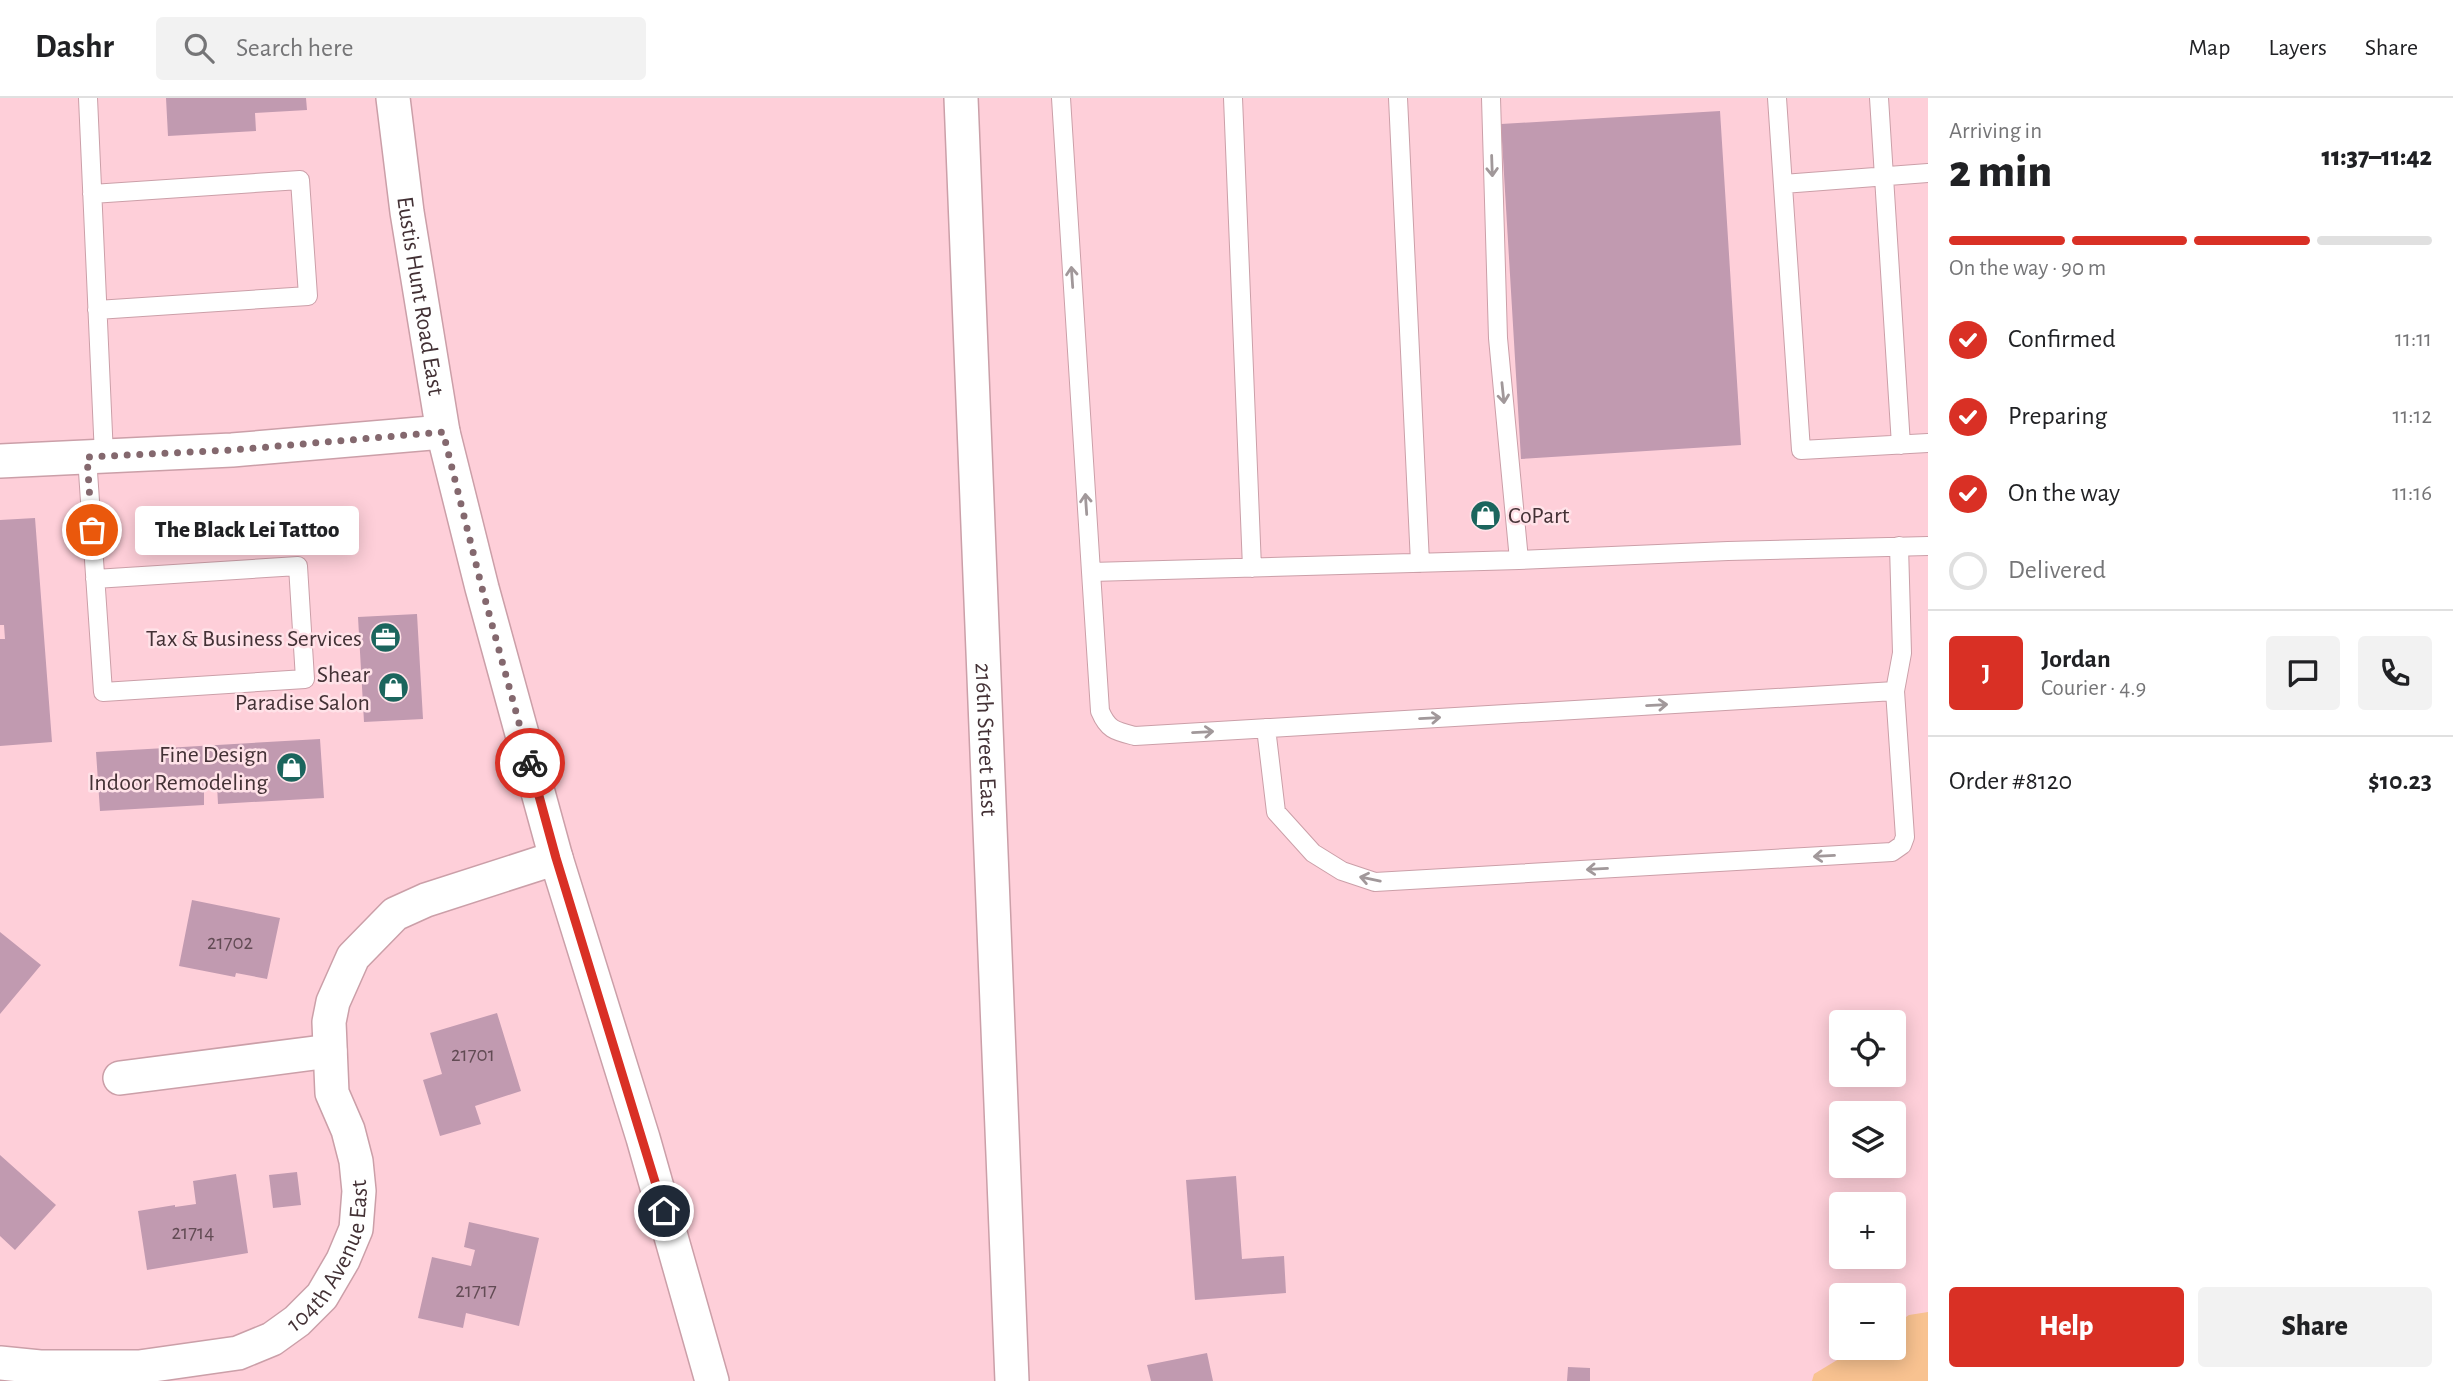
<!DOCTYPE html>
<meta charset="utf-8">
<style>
:root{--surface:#fff;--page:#f2f2f2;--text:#202124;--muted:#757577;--line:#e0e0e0;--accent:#d93025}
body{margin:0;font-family:"Alegreya Sans",sans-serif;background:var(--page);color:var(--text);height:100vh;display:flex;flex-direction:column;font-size:26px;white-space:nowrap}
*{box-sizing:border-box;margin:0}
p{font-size:23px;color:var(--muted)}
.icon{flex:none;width:38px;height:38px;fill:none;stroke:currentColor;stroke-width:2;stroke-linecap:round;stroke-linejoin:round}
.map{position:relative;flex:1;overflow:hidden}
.sheet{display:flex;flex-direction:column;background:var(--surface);width:525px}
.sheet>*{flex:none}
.fabs{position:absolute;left:1829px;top:912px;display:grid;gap:14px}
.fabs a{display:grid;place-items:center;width:77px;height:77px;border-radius:7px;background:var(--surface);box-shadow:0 4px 18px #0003;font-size:35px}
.pin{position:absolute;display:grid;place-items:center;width:60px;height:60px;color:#fff;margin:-30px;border:4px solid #fff;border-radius:50%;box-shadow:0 2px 7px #0007}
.courier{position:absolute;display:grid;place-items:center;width:70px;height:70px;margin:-35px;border:5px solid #d93025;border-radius:50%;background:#fff;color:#222;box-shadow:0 2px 9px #0007}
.bubble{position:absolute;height:49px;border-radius:7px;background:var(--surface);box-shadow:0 4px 18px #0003;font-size:23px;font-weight:800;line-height:49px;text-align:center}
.headline em{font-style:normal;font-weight:800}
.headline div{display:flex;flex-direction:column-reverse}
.headline{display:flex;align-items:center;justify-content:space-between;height:119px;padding:0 21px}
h1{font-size:46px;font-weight:800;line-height:52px}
.bar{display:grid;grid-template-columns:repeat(4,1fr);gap:10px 7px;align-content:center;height:84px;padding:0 21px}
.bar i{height:9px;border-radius:5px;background:var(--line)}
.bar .on{background:var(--accent)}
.bar p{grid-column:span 4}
.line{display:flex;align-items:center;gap:18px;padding:0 21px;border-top:2px solid var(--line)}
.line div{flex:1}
.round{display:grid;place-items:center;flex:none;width:74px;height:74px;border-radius:7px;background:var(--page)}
ol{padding:0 21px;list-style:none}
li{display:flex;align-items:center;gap:21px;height:77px}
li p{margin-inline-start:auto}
li .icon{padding:7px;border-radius:50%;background:var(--accent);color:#fff;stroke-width:4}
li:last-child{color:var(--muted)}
li i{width:38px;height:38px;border:4px solid var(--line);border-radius:50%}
.cta{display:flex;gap:14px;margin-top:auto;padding:14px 21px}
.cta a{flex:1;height:80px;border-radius:7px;background:var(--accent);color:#fff;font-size:28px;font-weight:800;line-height:80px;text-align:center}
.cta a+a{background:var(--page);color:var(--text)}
header{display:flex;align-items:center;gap:42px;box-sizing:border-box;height:98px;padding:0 35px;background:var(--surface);border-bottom:2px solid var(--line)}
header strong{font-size:33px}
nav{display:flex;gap:38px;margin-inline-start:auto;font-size:24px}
.search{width:490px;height:63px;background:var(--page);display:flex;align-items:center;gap:18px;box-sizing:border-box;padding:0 24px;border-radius:7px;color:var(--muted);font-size:26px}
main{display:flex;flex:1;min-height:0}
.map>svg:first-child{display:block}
</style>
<header>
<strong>Dashr</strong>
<div class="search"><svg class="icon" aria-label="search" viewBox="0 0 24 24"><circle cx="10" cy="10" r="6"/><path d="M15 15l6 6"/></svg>Search here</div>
<nav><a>Map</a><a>Layers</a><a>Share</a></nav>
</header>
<main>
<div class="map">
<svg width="1928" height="1283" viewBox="0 0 1928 1283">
<rect width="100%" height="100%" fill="#fecfd9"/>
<!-- green -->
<path fill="#f8c290" d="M1928,1214V1283H1812L1814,1276L1857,1250H1894V1227L1909,1217Z"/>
<!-- building -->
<path fill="#c19ab0" d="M166,0H306L307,12L255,15L256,33L168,38Z
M1720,13L1741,347L1521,361L1501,26Z
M35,420L52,644L0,648V541H5L4,527H0V422Z
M417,516L423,621L364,624L358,519Z
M320,641L324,700L218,706L217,687L204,688V707L100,713L96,654Z
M192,802L280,820L267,881L236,875L235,879L179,868Z
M0,834L41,867L0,916Z
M497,915L521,993L475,1008L481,1026L440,1038L423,982L442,976L430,935Z
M0,1057L56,1107L15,1152L0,1138Z
M297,1074L301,1107L273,1110L269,1077Z
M236,1076L248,1155L147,1172L138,1113L175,1107V1109L196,1106L193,1083Z
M1236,1078L1242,1161L1284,1158L1286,1195L1195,1202L1186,1082Z
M469,1124L539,1140L519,1228L466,1215L463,1230L418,1220L432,1159L471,1168L475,1152L464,1149Z
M1207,1255L1213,1283H1151L1147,1267Z
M1568,1269L1590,1270V1283H1567Z"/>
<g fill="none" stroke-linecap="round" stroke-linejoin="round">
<defs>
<path id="service" d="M88,0L104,358
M1061,0L1091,474
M1233,0L1252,470
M1398,0L1420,465
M1491,0L1498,240L1519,462
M1777,0L1801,352L1928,345
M1879,0L1901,347
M1783,86L1928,75
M92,96L300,82L308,198L97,212
M87,359L103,594L305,581L298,468L95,481
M1895,593L1135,638C1115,633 1108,632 1100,613L1091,474L1519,462L1728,453L1928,448
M1266,630L1276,714L1313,755L1342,773L1375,784L1892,754L1902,747L1905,739L1895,593L1902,555L1899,448"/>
<g id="minor">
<path id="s1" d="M393,0L407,114L443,334L482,490L556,760L643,1040L712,1283"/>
<path id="s2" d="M961,0L1012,1283"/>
<path d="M0,363L232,352L443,334"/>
<path d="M120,980L330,953"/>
<path id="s3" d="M0,1265L40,1269H139L238,1255L272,1241L297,1223L322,1198L343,1162L356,1131L359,1093L356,1063L348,1032L332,995L329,924L333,904L353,859L395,816L426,802L556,760"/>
</g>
</defs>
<!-- service casing -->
<use href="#service" stroke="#cb9fa8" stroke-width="20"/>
<!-- minor casing -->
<use href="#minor" stroke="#cb9fa8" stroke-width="36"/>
<!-- service -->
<use href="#service" stroke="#fff" stroke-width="18"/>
<!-- minor -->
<use href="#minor" stroke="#fff" stroke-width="33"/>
</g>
<!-- one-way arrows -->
<defs><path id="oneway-shaft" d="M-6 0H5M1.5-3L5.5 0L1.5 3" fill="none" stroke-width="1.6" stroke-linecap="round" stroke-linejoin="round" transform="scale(1.75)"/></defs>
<g stroke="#a1989a">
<use href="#oneway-shaft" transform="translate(1492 68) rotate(88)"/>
<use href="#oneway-shaft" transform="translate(1072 179) rotate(-94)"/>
<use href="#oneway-shaft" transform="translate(1503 295) rotate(84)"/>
<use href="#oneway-shaft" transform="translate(1086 406) rotate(-94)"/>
<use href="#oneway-shaft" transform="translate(1657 607) rotate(-3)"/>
<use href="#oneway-shaft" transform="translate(1430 620) rotate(-3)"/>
<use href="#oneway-shaft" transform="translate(1203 634) rotate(-3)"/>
<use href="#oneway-shaft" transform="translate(1824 758) rotate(177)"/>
<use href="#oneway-shaft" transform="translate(1597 771) rotate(177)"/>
<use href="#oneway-shaft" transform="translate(1370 781) rotate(-168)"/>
</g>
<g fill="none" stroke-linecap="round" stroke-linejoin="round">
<!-- done -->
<path stroke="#84686e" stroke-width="7" stroke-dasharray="0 12.6" d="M92,432L87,359L232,352L443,334L482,490L530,665"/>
<!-- route -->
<path stroke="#d93025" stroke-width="9" d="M530,665L556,760L664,1113"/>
</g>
<!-- icons -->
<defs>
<symbol id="shop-disc" viewBox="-11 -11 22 22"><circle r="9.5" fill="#1b655d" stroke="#ffe2e8"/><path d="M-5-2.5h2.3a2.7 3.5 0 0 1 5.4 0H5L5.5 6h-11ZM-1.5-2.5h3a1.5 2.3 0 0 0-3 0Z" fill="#fff"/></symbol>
<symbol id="office-disc" viewBox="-11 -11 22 22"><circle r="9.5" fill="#1b655d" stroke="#ffe2e8"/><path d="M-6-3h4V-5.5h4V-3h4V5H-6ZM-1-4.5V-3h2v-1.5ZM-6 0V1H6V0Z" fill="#fff"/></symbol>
</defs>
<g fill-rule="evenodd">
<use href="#shop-disc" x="1468" y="400" width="35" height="35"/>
<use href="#office-disc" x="368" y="522" width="35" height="35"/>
<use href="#shop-disc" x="376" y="572" width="35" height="35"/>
<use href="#shop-disc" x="274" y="652" width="35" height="35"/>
</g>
<g text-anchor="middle" stroke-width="5" stroke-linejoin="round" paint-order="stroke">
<!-- number labels -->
<g font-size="21" fill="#624b54">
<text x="230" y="851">21702</text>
<text x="473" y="963">21701</text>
<text x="193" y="1141">21714</text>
<text x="476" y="1199">21717</text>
</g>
<!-- street labels -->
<g font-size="24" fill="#433135" stroke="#ffe2e8">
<text dy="8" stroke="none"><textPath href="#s1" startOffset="200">Eustis Hunt Road East</textPath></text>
<text dy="8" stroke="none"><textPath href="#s2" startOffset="642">216th Street East</textPath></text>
<text dy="8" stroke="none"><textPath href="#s3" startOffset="382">104th Avenue East</textPath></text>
</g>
<!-- poi labels -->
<g font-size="24" fill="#433135" stroke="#ffe2e8" text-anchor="end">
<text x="1508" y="425" text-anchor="start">CoPart</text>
<text x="362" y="548">Tax &amp; Business Services</text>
<text x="370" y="584">Shear<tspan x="370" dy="28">Paradise Salon</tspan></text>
<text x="268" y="664">Fine Design<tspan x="268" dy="28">Indoor Remodeling</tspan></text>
</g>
</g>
</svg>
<div class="fabs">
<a><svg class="icon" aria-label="locate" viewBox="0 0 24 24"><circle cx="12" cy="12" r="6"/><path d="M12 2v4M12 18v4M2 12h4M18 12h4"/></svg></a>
<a><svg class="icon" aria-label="layers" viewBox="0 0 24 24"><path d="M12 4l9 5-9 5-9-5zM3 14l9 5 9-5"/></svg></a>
<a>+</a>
<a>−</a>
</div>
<div class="pin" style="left:92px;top:432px;background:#ea580c"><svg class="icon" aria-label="bag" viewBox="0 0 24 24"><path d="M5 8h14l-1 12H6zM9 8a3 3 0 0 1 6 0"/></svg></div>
<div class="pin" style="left:664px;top:1113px;background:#1f2937"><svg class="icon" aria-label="home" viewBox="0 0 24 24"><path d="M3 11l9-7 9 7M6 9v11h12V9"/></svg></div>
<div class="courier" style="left:530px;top:665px"><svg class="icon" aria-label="bike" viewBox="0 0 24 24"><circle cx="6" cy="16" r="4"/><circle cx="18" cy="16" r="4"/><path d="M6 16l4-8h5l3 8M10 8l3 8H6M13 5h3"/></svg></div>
<div class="bubble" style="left:135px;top:408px;width:224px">The Black Lei Tattoo</div>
</div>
<section class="sheet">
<div class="headline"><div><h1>2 min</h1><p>Arriving in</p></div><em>11:37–11:42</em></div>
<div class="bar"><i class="on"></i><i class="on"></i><i class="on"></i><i></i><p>On the way · 90 m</p></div>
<ol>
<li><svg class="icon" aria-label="check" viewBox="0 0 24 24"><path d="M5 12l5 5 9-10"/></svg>Confirmed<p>11:11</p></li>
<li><svg class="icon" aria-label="check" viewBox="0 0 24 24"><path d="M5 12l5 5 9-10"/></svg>Preparing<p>11:12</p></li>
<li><svg class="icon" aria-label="check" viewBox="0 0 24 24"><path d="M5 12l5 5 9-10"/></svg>On the way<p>11:16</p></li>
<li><i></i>Delivered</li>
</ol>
<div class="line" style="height:126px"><b class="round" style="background:var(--accent);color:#fff">J</b><div><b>Jordan</b><p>Courier · 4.9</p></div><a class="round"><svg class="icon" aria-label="chat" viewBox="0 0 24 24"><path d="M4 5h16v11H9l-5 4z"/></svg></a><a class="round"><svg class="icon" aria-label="phone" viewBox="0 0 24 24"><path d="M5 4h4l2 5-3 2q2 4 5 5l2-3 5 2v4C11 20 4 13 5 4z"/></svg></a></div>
<div class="line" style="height:91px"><div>Order #8120</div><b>$10.23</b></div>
<div class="cta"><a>Help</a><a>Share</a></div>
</section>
</main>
